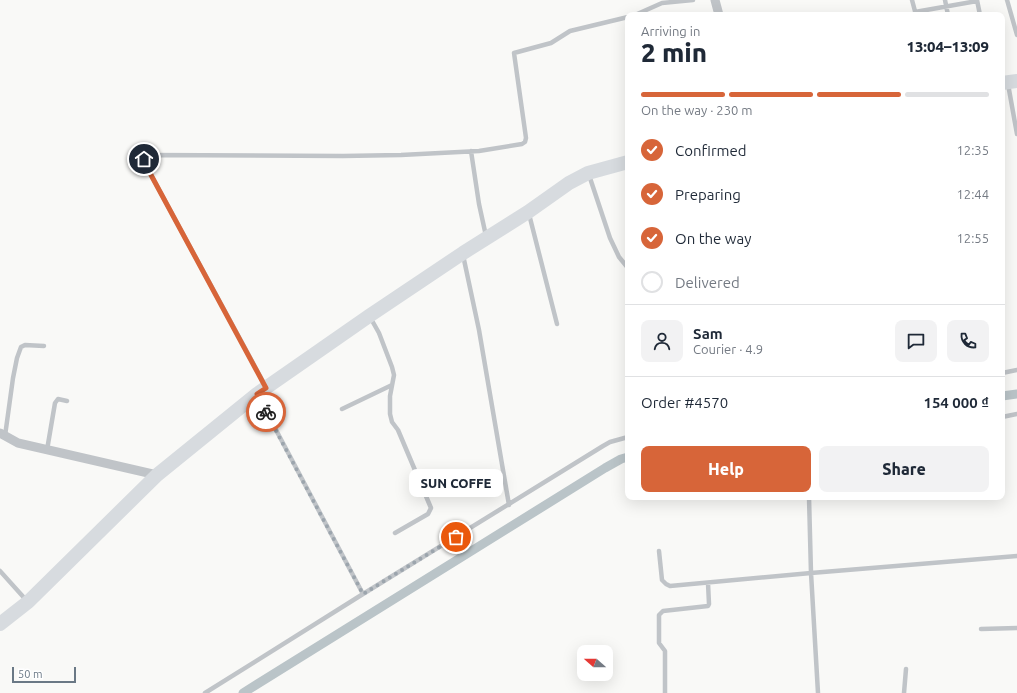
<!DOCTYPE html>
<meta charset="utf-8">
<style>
:root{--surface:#fff;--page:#f2f2f3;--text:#1f2937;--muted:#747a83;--line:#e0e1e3;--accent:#d76539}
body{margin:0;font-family:Ubuntu,sans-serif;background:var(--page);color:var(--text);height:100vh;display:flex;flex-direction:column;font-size:15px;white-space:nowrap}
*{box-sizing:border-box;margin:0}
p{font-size:13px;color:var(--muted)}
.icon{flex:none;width:22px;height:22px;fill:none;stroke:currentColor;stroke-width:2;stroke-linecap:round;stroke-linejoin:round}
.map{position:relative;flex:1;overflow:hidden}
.panel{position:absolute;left:625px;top:12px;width:380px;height:488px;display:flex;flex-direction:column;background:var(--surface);border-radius:8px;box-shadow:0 4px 16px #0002}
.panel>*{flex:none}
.needle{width:26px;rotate:291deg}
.buttons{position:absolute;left:577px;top:645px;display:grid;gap:8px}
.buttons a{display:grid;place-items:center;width:36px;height:36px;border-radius:8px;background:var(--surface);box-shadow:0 4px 16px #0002;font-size:20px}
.scale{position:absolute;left:12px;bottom:10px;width:64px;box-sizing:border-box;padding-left:4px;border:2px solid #6a7885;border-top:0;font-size:11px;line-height:14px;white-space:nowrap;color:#6a7885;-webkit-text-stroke:3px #fff;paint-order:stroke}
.pin{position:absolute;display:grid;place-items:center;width:34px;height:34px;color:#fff;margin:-17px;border:2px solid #fff;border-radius:50%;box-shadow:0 1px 4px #0007}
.courier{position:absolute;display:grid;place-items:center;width:40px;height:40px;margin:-20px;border:3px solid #d76539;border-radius:50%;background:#fff;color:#222;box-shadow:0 1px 5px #0007}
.bubble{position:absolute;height:28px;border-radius:8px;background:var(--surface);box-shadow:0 4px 16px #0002;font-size:13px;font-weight:800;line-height:28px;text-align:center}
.head em{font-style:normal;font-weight:800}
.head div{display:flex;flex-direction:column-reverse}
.head{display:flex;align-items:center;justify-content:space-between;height:68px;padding:0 16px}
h1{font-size:26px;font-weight:800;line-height:30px}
.bar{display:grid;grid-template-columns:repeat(4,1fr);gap:6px 4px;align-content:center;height:48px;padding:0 16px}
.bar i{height:5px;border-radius:3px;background:var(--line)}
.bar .current{background:var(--accent)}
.bar p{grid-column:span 4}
.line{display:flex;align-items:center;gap:10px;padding:0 16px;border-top:1px solid var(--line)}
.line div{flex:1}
.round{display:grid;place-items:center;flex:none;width:42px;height:42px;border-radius:8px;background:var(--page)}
ol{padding:0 16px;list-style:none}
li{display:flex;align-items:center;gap:12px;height:44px}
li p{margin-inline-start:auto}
li .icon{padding:4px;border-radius:50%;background:var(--accent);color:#fff;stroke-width:4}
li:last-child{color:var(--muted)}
li i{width:22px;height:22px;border:2px solid var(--line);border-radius:50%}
.action{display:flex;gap:8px;margin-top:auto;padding:8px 16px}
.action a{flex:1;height:46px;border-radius:8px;background:var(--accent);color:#fff;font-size:16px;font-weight:800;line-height:46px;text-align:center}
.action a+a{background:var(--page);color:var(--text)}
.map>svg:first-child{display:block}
</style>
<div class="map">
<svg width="1017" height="693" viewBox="0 0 1017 693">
<rect width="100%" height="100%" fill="#f9f9f7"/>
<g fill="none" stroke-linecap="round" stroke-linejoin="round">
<!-- canal -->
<path stroke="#bac4c8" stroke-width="9" d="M1002,396L1017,394
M243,693L605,468L621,459L628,457"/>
<!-- service -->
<path stroke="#c0c4c8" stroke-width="4.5" d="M912,0L916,15
M945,0L948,15
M977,0L980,15
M1007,0L1017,35
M915,12L977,1
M635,15L662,3L693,0
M1008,84L1017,134
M471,151L479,204L486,236
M589,175L610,238L619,257L628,268
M529,214L557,324
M463,255L479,330L509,505
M370,317L379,333L392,367L394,375L390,396V414L392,422L398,430L431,508L428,514L395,533
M1002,373L1017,370
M266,387L144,162L145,157L149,155L343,156L401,155L479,151L522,144L525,142L526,138L514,53L551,43L570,31L628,17
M258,396L363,594
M342,409L392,385
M1002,417L1017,414
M5,436L13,378L17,358L21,347L25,345L44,346
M47,450L55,403L58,399L67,401
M809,497L811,573L818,693
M659,551L662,580L666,584L670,586L811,573L1017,556
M0,571L27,601
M981,629L1017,628
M205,693L363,594L603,446L610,442L628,437
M665,693V651L659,643V615L663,611L708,606L709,604L708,583
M904,693L906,669"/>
<!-- minor -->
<path stroke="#c0c4c8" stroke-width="9" d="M715,0L719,15
M0,433L18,443L157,475"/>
<!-- primary -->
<path stroke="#d7dbdf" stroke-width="14" d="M1002,83L1017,81
M0,624L28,602L157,475L257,394L369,316L463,253L528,212L569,183L588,173L628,162"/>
</g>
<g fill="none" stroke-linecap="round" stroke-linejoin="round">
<!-- done -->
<path stroke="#9ca5ad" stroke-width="4" stroke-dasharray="0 7.2" d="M266,412L363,594L456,537"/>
<!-- route -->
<path stroke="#d76539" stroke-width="5" d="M144,159V162L266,388L257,394L266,412"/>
</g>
</svg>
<div class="buttons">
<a><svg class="needle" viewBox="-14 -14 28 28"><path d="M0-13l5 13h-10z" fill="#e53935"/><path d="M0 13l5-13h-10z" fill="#747a83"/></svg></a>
</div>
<div class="scale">50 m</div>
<div class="pin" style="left:456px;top:537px;background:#ea580c"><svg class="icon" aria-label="bag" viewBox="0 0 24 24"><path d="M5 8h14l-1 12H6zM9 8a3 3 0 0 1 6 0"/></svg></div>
<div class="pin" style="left:144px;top:159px;background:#1f2937"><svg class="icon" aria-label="home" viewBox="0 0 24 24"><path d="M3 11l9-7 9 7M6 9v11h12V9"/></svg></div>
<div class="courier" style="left:266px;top:412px"><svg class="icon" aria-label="bike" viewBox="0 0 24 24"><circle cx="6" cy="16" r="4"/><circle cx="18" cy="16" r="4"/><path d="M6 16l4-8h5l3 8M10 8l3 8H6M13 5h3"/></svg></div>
<div class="bubble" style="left:409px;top:469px;width:94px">SUN COFFE</div>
<section class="panel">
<div class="head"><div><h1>2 min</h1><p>Arriving in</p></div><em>13:04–13:09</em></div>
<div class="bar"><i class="current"></i><i class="current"></i><i class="current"></i><i></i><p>On the way · 230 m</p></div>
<ol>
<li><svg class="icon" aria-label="check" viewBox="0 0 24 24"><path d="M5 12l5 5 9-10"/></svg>Confirmed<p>12:35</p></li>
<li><svg class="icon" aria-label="check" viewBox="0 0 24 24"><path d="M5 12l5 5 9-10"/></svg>Preparing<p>12:44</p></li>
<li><svg class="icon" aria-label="check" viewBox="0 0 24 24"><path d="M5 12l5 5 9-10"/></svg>On the way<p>12:55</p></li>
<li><i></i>Delivered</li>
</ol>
<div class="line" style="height:72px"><a class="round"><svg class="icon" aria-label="person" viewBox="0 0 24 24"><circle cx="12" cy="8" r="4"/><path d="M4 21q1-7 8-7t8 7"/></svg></a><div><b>Sam</b><p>Courier · 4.9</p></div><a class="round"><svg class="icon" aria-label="chat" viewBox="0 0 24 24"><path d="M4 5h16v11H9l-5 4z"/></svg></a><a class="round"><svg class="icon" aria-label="phone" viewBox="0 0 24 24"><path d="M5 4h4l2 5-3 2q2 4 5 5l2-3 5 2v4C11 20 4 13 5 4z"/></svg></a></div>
<div class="line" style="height:52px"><div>Order #4570</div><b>154 000 ₫</b></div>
<div class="action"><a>Help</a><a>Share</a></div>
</section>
</div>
